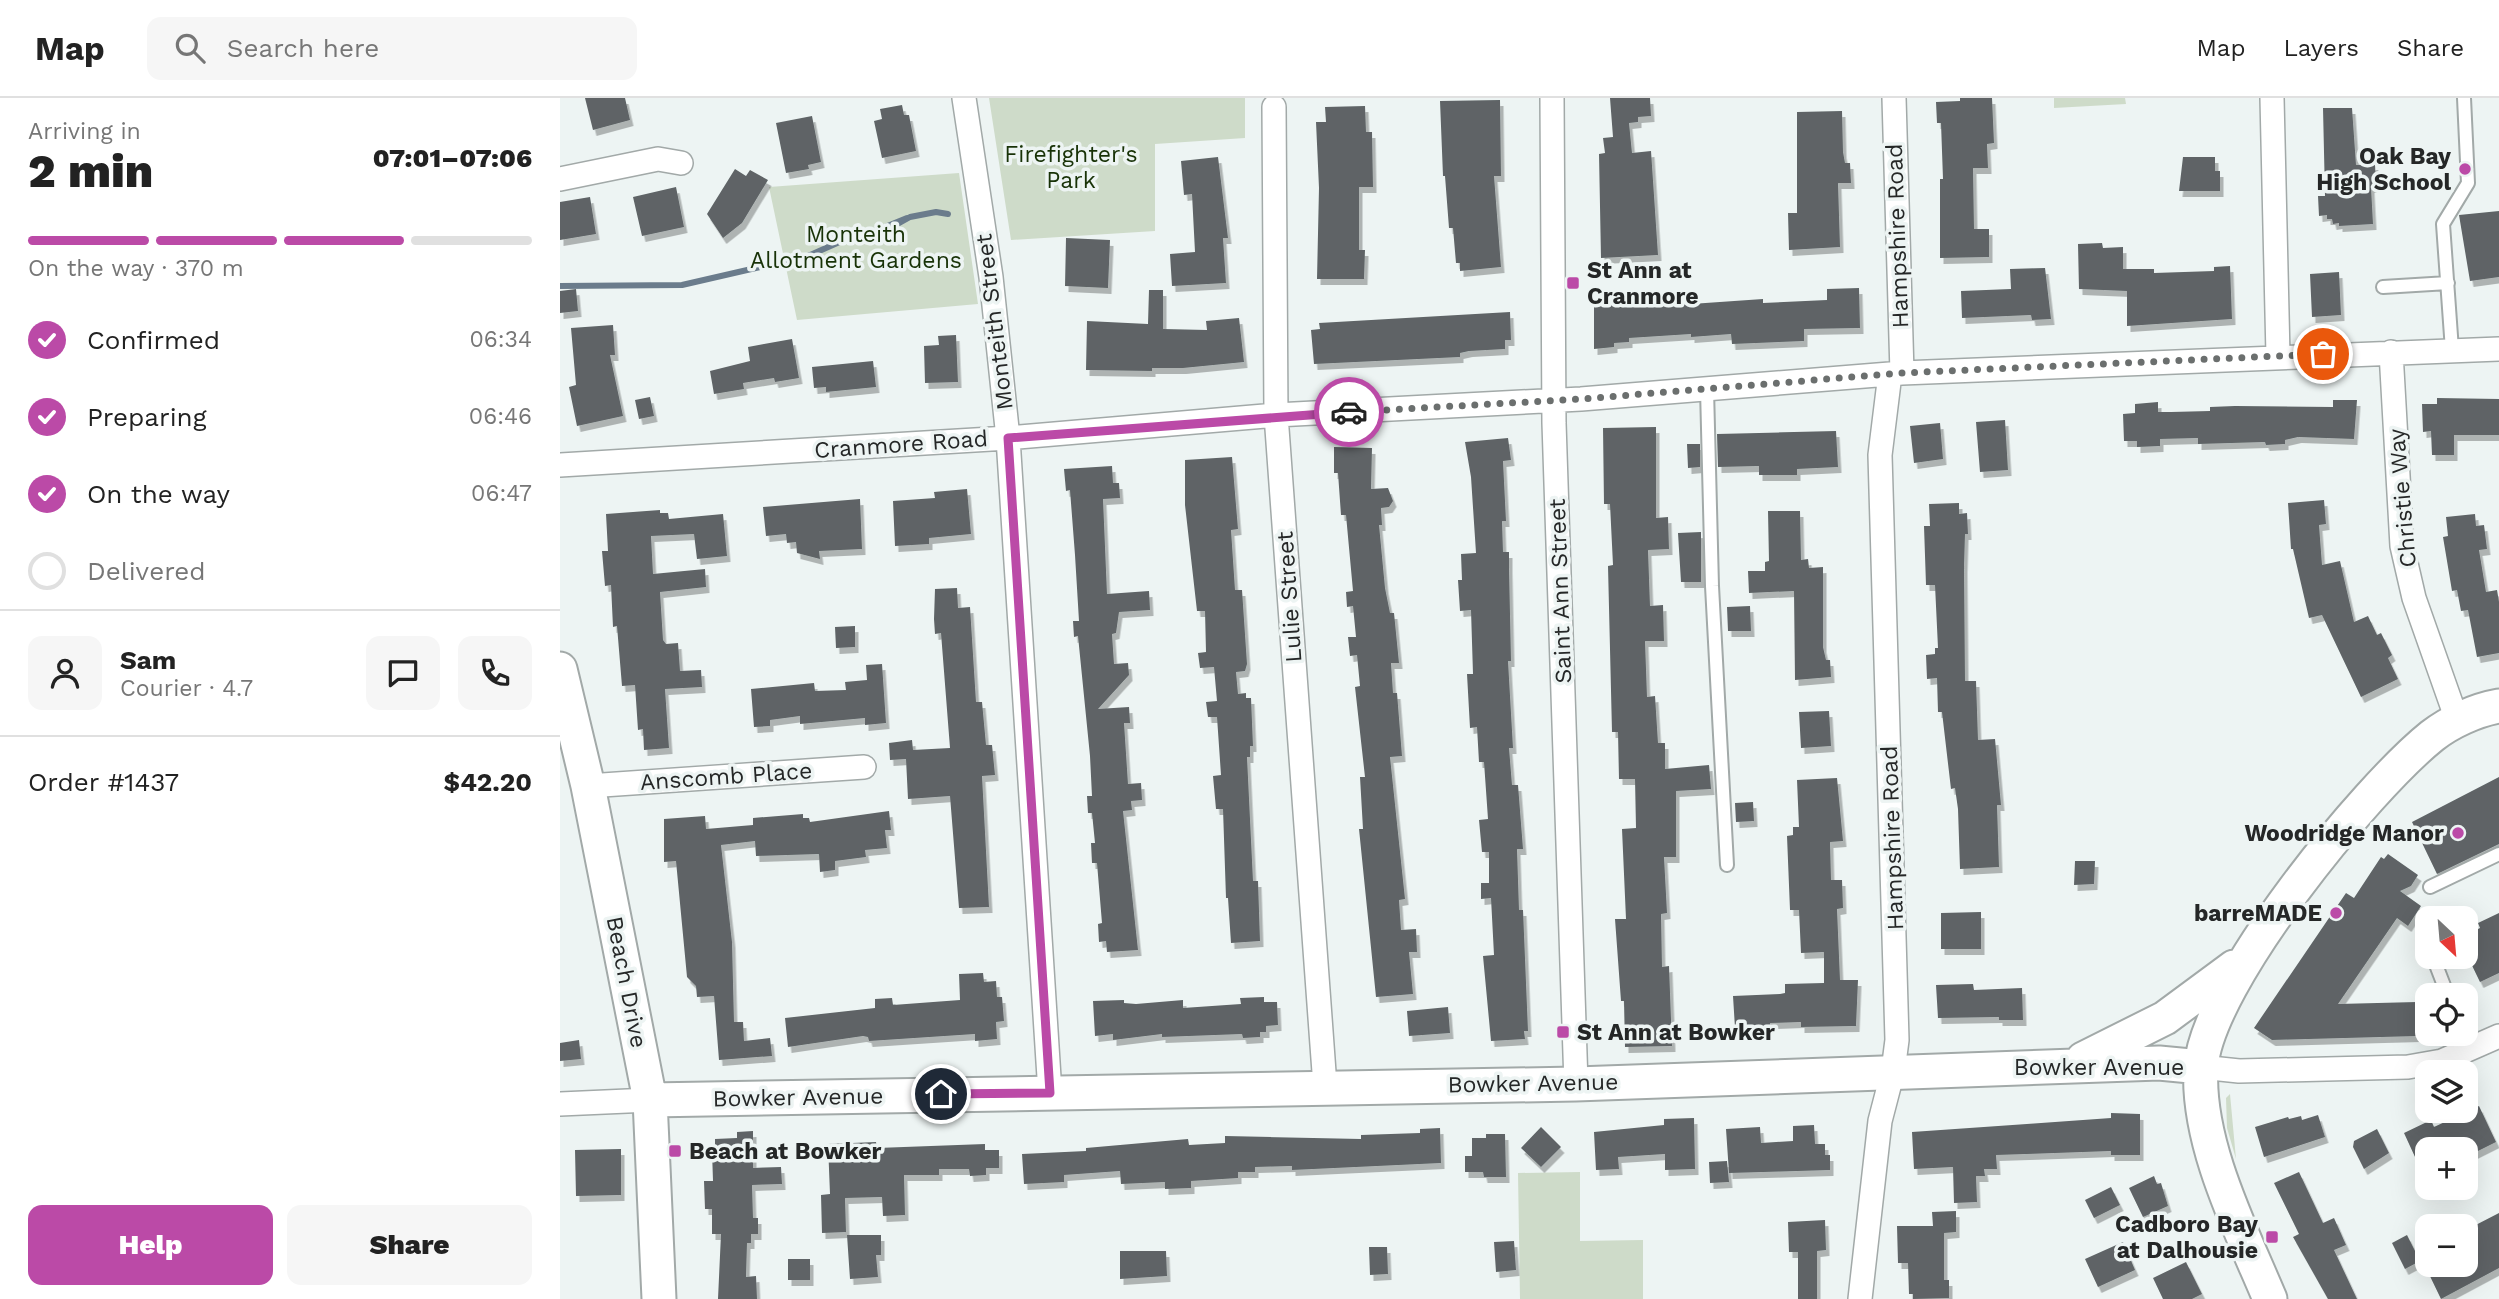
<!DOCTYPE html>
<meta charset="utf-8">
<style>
:root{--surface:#fff;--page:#f6f6f6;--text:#222;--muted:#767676;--line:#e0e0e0;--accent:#bb4aa7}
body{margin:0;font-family:"Work Sans",sans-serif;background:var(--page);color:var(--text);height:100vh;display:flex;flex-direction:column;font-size:26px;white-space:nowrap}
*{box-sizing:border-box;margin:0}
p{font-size:23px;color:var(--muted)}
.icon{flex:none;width:38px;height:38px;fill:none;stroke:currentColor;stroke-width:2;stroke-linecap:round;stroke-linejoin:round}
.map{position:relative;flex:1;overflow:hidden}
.side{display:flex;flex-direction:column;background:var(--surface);width:560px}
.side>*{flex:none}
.needle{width:46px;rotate:154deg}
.controls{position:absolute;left:1855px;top:808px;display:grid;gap:14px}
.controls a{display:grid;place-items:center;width:63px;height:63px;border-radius:14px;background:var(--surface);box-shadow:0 7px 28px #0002;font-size:35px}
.pin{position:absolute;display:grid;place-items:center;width:60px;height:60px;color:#fff;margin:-30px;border:4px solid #fff;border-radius:50%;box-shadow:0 2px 7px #0007}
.courier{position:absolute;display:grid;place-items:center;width:70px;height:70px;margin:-35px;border:5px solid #bb4aa7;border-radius:50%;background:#fff;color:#222;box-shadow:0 2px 9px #0007}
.head em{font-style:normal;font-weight:800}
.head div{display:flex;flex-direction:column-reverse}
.head{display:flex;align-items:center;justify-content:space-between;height:119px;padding:0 28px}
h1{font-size:46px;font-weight:800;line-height:52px}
.bar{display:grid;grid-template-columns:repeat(4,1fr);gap:10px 7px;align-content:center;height:84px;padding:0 28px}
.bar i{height:9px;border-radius:5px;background:var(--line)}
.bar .active{background:var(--accent)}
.bar p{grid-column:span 4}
.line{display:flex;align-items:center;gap:18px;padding:0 28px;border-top:2px solid var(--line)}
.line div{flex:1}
.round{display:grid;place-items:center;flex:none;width:74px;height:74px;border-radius:14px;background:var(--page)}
ol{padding:0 28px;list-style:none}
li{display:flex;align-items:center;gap:21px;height:77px}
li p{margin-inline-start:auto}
li .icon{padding:7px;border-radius:50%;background:var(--accent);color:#fff;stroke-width:4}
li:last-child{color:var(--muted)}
li i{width:38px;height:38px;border:4px solid var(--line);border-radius:50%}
.action{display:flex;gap:14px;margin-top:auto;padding:14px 28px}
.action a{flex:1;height:80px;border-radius:14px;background:var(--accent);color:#fff;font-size:28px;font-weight:800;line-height:80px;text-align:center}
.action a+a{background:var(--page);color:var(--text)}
header{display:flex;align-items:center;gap:42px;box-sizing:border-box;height:98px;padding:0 35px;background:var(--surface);border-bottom:2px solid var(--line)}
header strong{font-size:33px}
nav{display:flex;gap:38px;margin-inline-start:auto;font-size:24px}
.search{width:490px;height:63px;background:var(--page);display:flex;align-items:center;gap:18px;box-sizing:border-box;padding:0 24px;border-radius:14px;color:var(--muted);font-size:26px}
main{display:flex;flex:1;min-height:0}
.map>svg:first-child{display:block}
</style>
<header>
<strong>Map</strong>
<div class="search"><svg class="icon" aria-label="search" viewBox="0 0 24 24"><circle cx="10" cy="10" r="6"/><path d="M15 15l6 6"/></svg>Search here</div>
<nav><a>Map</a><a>Layers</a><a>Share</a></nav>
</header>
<main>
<section class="side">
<div class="head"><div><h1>2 min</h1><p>Arriving in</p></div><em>07:01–07:06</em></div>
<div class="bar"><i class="active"></i><i class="active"></i><i class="active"></i><i></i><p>On the way · 370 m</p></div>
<ol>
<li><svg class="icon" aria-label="check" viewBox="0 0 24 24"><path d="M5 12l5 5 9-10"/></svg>Confirmed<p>06:34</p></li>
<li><svg class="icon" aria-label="check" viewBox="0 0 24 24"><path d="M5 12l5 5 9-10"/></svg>Preparing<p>06:46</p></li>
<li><svg class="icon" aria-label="check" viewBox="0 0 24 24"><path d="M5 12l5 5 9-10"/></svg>On the way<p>06:47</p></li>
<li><i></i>Delivered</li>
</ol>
<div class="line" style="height:126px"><a class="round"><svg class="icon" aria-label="person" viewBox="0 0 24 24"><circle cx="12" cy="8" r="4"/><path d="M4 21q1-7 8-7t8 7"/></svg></a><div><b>Sam</b><p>Courier · 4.7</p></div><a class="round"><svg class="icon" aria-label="chat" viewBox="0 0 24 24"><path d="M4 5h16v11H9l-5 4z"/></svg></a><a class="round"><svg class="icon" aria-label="phone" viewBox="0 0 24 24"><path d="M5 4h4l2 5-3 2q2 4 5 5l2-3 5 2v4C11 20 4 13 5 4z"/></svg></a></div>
<div class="line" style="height:91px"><div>Order #1437</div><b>$42.20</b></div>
<div class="action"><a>Help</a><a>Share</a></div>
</section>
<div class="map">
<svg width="1939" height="1201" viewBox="0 0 1939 1201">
<defs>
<filter id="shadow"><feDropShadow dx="3.5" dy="6" stdDeviation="0" flood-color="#0004"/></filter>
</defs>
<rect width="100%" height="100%" fill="#edf4f3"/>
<!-- green -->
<path fill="#cedbc9" d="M429,0H685V40L595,46V133L451,142Z
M1494,0H1565L1566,6L1494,10Z
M399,75L418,206L237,222L209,89Z
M1670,996L1676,1061L1667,1030L1666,1000Z
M1020,1074V1143L1083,1142V1201H960L958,1075Z"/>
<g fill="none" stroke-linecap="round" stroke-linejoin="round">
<!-- stream -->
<path stroke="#6b7c8c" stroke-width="6" d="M325,129L347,120
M0,188L122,187L248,158L293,138L325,133L350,119L376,114L388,116"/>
</g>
<!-- building -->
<path fill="#5e6466" filter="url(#shadow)" d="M25,0H65L70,22L33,32Z
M1050,0H1090L1091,18L1078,19V24L1069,25L1072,55L1091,53L1098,157L1041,160L1039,56L1045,55L1043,40L1053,39Z
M1400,0H1432L1434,45L1427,46L1428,70H1413L1414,131H1429V159L1380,160V81H1383L1381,25H1377L1376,4L1400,3Z
M940,2L941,78H934L941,169L900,173V165H896L893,130H889L885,78H883L880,3Z
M342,7L344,17H349L356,53L322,60L314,23L322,21L320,11Z
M805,8L806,34H812L813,89H799V152H805L804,181H757L759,90L756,24H766L765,9Z
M1763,10H1792L1796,67L1815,66L1816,88L1811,89L1813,126L1779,128V125L1773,126L1772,121H1767V117L1759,118L1758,98H1765Z
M1282,13L1283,54L1285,65H1290L1291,85H1278L1280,149L1229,152L1228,115H1237V14Z
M252,18L261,64L248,67L249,71L226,75L216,25Z
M658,59L668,140H663L666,185L612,188L610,156L635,154L632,96L624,97L621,63Z
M1623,59H1655V73H1660V93H1619Z
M175,71L186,78L190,72L208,82L182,125L163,140L147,116Z
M116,89L124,129L82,138L73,99Z
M30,99L36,136L0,142V104Z
M1939,113V179L1910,183L1899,117Z
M506,140L550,142L548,190L505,188Z
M1542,145L1543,150L1563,149V171H1594V175L1654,173V169L1670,168L1672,221L1567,228V193L1519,191L1518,146Z
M1485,170L1491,221L1472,222L1471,217L1402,220L1401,193L1451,191L1450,171Z
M1779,174L1781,217L1752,219L1750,176Z
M1299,190L1300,230L1244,231V243L1172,246L1171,236L1131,239V236L1069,240V244L1054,245V249L1034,251V205L1087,201L1088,209L1203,201V205L1267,202V191Z
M16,191L18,213L0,215V193Z
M589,192H603V231L647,232L646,223L679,220L684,264L623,270H592V273L526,272L527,223L588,226Z
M950,214L951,242H945V251L909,253L900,255V259L754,266L751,232L760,231L759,225Z
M53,227L55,257H50L63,318L17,328L9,289L16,287L11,230Z
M396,237L398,284L365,285L364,248L379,247L378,238Z
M232,241L239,280L215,284L214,280L183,285L184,291L154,296L150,273L190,263L188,249Z
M313,263L316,289L266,294V289L254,290L252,269Z
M90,299L94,318L79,321L75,302Z
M1877,300L1939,301V337H1894V357H1872L1871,333L1863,334L1862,306H1877Z
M1773,302H1797L1794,341L1738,339L1725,342V346L1706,347L1705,344L1638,346V340L1600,341V348L1577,349V343H1564L1563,316L1575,315V306L1598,304V314H1611L1650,313V309L1675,308L1773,309Z
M1445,322L1448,372L1420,374L1416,324Z
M1380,325L1383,361L1354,365L1350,328Z
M1096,329V420L1108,419L1109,451L1088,452L1090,508L1103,507L1104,543H1085L1087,599L1095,598L1098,645H1105V671L1149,667L1151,691L1116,693V759H1104L1107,815L1101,816L1102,869L1109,868L1112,948L1065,949L1064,903H1061L1055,821H1066L1062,731L1076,730L1075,681H1059L1058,634H1052L1048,468L1053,467L1050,406H1044L1043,330Z
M1276,333L1278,369L1237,371V377H1199V368L1158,369L1157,336Z
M948,340L951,362L943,363L946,423H942L943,454H949V469L951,563H948L953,650H949L952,687H958L963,751H957L959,812H963L968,933H964L965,941L931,943L923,858L934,857L931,800L921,801V785H929V754H922L919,722L928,721L924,664H919L917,629L910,630L907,576H913L911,512L900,513L898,482H902L901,456L916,455L911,379L905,344Z
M1127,346H1140V369L1128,370Z
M774,349L812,350L811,391L828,390L833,403L829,409L821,410L822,427H819L825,490L830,515H834L839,565H831L833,595H837L842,658L830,659L845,801L839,802L841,832L856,831L857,854H849L853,896L816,899L799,731H803L800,679H805L795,589L800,588L797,557L790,558L788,539H796L793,508L787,509L786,494L793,493L786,417H781L778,375H774Z
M672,359L678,431L671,432L675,492H682L687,566L685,573L676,574L678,596L686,595V600H691L693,648H690V659H687L693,783H698L700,843L671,845L668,800H666L663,711H656L653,678L661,677L657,619H648L646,604L657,603L654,569L640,570L638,555L646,554L645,513H637L625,407V362Z
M552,368L553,385H559L560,400L543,401L547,496L589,493L590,512L559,514L556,535L552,536L554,566L568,565L569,577L538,611L569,609L570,625H564L568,686L581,685L582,702L571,703L572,712L563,713L578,852L547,854L546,843L539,844L538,826L542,825L537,765H532L531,745H535L532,715H528L527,698H532L530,658L518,538L514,539L513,523H519L515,457L510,392L506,393L504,371Z
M407,391L411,436L369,440V446L335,448L333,403L375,400L374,394Z
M300,401L302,451L259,453L260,461L237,455L236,444L227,445L226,436L206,438L203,409Z
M1764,402L1766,426L1759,427L1762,467L1780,463L1794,524L1808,518L1817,537L1821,535L1832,557L1828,560L1838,581L1801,599L1762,517L1749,520L1733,451H1731L1728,405Z
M1399,405V416L1407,415L1408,436H1405L1404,469L1405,583H1416L1418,642L1435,641L1441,707H1437L1439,769L1400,771L1398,711L1395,690L1391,691L1382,614H1378L1377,580L1367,581L1366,557L1375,556V550H1378L1375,487H1366L1364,428H1370L1369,406Z
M100,412V415H108L109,421L163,416L167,458L137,461L134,436L91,438L93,476L145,471L146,489L100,494L103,542L106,546L118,545L120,573L141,572L142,589L105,591L109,650L84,652L83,631L78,632L75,587L62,588L57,528L53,529L51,487L45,488L42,453H48L46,416Z
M1208,413H1240L1241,462L1248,461L1249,470L1263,469V549L1266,562H1270L1271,579L1235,582L1234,493L1189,495L1188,473H1205V464L1209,463Z
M1915,416L1916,428L1924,427L1927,451L1919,452L1926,494L1937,492L1939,504V555L1917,559L1908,512L1901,513L1897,492L1892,493L1883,439L1888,438L1886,419Z
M1141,434V484H1121L1118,435Z
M397,490L398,510L410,509L416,604H422L426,647H432L435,677L422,678L429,809L399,810L390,698L348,701L346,661L330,662L329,645L352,642L353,652L390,650L381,535L375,536L374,521L375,491Z
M1190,508L1191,533H1168L1167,509Z
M295,528V549L276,550L275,529Z
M322,566L326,625L305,627V620L240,626V618L210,622V628L194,629L191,591L254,585L255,593L286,592L285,584L307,582L306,567Z
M1269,613L1271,648L1241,650L1239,614Z
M1939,679V746L1877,776L1852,724Z
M1277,680L1283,743L1270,744L1271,782H1282L1283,810L1277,811L1280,882H1298L1296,928L1241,929V924L1210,925V928L1175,930L1173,898L1220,896L1225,895V886L1264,885V854L1241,855L1239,812H1230L1227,738L1233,737V729H1239L1237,682Z
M1193,704L1194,723L1176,724L1175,705Z
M329,713L331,732H325L327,750L305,752L306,759L275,763V772L260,774L259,756L196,758L195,743L161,747L172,844L174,924H183L184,943L210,940L212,958L159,962L154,898L137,899L136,888L127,879L116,763L104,764V721L145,718L146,731L193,727V720L243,716V720H249L250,724Z
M1828,756L1858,777L1851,788L1840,793L1861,808L1848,828L1837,820L1778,906L1857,904L1858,938L1712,942L1694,930L1786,795L1794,800L1821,759L1824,761Z
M1515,763H1535L1534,786L1514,787Z
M1421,814V851H1381V815Z
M1939,815V875L1920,884L1906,855V837L1920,830L1918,825Z
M423,875L424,884L436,883L437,899H442L444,923L436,924L437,941L415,943V936L309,943L308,939L303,938L228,949L225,920L315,910V901L332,900L333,907L400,902L399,876Z
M1413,886L1414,892L1462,890L1463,922H1439V919L1378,920L1376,887Z
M704,899V904H717L718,927L706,928V934H700V939L683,940L682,936L602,939V936L553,942V936L535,938L533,903L564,902V905L576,906L623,902V910L681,906L680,900Z
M888,909L890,935L849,938L847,913Z
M19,942L21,961L0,963V945Z
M1919,1008L1936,1044L1908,1058L1906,1052H1867V1085L1844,1035L1871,1022L1874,1029Z
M1551,1015L1580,1016V1057H1551V1053L1436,1057L1437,1071H1424L1425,1078H1416L1417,1104L1394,1105L1393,1069L1354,1071L1352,1034L1551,1020Z
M1758,1017L1765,1039L1704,1059L1695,1029L1728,1019L1729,1021L1741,1018L1742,1022Z
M1134,1020L1135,1071L1105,1072V1056L1058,1059L1059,1071L1036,1072L1034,1034L1104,1027V1021Z
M1254,1027L1255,1046H1265V1057H1270V1072L1169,1075L1166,1031L1200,1029L1201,1045L1233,1043V1028Z
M981,1029L1001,1049L981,1069L961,1050Z
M880,1030L881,1065L732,1072V1068L695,1069V1074H678V1080L631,1083V1090L605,1091V1084L561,1086L560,1073L504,1077V1084L464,1086L462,1056L526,1053V1050L628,1041L629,1047L665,1045V1038L801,1041V1037L860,1035V1031Z
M1817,1031L1829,1055L1804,1071L1793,1049L1794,1043Z
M193,1033V1070L221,1069L222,1086L192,1087L193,1120H198V1136H191V1145H187L186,1179L196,1178L197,1201H158L161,1136H152V1111H145L144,1083H153L152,1053H155V1041L177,1040V1034Z
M926,1036H945L946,1079H924L923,1074H905V1058H912V1040H926Z
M316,1044L317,1050L425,1046V1052H439V1070H426V1077L410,1078L409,1071H379V1077H344L345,1117L323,1118L322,1099L285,1100L286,1134L262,1135L261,1097L270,1096L268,1046Z
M61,1051V1097L16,1098L15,1052Z
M1167,1063L1169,1084L1150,1085L1149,1064Z
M1739,1074L1763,1125L1774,1120L1786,1147L1774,1152L1797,1201H1768L1733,1139L1739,1136L1714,1085Z
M1594,1078L1597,1086L1601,1085L1608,1108L1583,1119L1569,1090Z
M1551,1089L1560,1107L1534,1120L1525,1102Z
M1396,1113V1134L1384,1135V1182H1389V1200L1353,1201V1196H1349L1348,1165H1338L1337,1128H1373L1372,1114Z
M1939,1115V1170L1881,1201L1868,1174L1883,1167H1906V1132Z
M1265,1122L1266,1152L1257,1153V1201H1238V1154H1229L1228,1124Z
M287,1137H321V1157H316L318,1179L290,1181Z
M1847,1137L1860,1163L1845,1171L1832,1145Z
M954,1143L956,1172L936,1174L934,1144Z
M1563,1144L1575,1172L1538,1189L1525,1161Z
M809,1149H827L828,1176L810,1177Z
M560,1153H606L607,1178L560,1181Z
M228,1161H250V1182H228Z
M1626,1164L1642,1196L1632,1201H1603L1593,1180Z"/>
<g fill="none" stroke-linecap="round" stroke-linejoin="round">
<defs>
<path id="lane" d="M1823,189L1888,185
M1892,252L1883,126L1908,85L1904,0
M1147,291L1152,488L1167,767
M1870,789L1939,756
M1873,859L1888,898"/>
<path id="street" d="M404,0L431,179L448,340L490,995
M992,0L994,325L1016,986
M1334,0L1342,275
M1712,0L1718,258
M714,9L716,317L765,988
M0,81L98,61L121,65
M1831,254L1842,448L1854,500L1897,622
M0,367L448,340L716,317L1021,301L1342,275L1939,251
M28,688L304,669
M1641,969L1679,973L1848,969L1882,963L1939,938
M0,1006L90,1002
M1300,1201L1320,1023L1333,973L1337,942L1320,357L1330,276"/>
<path id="secondary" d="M0,571L28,688L90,1002L99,1201
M1523,961L1605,920L1674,869
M90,1002L1016,986L1599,965L1641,969
M1710,1201C1681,1132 1636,1044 1641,969C1647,885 1805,692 1872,638C1890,624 1916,612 1939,608"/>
</defs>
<!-- lane casing -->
<use href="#lane" stroke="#a2a9a8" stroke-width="16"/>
<!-- street casing -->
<use href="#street" stroke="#a2a9a8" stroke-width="26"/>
<!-- secondary casing -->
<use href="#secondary" stroke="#a2a9a8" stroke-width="37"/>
<!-- lane -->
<use href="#lane" stroke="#fff" stroke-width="12"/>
<!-- street -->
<use href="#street" stroke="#fff" stroke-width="23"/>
<!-- secondary -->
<use href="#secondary" stroke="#fff" stroke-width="33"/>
</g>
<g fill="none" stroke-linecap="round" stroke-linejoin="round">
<!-- done -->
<path stroke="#6b6f6e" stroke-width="7" stroke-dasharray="0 12.6" d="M789,314L1021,301L1342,275L1763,256"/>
<!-- route -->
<path stroke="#bb4aa7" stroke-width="9" d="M381,996L490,995L448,340L789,314"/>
</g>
<!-- markers -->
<g fill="#bb4aa7" stroke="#edf4f3" stroke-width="2.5">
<circle cx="1905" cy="71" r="7"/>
<rect x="1006" y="178" width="14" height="14" rx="3.5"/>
<circle cx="1898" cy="735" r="7"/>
<circle cx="1776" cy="815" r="7"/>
<rect x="996" y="927" width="14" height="14" rx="3.5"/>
<rect x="108" y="1046" width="14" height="14" rx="3.5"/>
<rect x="1705" y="1132" width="14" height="14" rx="3.5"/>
</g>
<g text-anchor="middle" stroke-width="7" stroke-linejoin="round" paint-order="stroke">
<!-- park labels -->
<g font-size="23" fill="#183207" stroke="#edf4f3">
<text x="511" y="64">Firefighter's<tspan x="511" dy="26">Park</tspan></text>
<text x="296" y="144">Monteith<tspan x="296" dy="26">Allotment Gardens</tspan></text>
</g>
<!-- poi labels -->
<g font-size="23" font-weight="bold" fill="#252727" stroke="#edf4f3" text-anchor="end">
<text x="1891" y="66">Oak Bay<tspan x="1891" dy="26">High School</tspan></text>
<text x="1027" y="180" text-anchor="start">St Ann at<tspan x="1027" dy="26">Cranmore</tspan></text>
<text x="1884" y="743">Woodridge Manor</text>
<text x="1762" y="823">barreMADE</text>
<text x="1017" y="942" text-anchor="start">St Ann at Bowker</text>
<text x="129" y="1061" text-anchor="start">Beach at Bowker</text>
<text x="1698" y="1134">Cadboro Bay<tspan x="1698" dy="26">at Dalhousie</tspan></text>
</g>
<!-- street labels -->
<g font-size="23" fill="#252727" stroke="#edf4f3">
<text transform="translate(1337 138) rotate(-92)" y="8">Hampshire Road</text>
<text transform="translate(434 224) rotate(-97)" y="8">Monteith Street</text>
<text transform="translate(341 346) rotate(-4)" y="8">Cranmore Road</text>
<text transform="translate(1842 400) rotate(-95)" y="8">Christie Way</text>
<text transform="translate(1000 493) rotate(-92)" y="8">Saint Ann Street</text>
<text transform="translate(729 499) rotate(-94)" y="8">Lulie Street</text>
<text transform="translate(166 678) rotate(-4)" y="8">Anscomb Place</text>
<text transform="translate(1332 740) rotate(-92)" y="8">Hampshire Road</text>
<text transform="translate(67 884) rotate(79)" y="8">Beach Drive</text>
<text x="1539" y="977">Bowker Avenue</text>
<text transform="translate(973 985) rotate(-1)" y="8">Bowker Avenue</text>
<text transform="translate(238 999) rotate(-1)" y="8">Bowker Avenue</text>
</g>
</g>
</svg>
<div class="controls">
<a><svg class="needle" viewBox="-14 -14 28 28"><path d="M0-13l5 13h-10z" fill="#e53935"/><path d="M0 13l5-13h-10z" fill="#767676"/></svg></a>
<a><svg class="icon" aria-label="locate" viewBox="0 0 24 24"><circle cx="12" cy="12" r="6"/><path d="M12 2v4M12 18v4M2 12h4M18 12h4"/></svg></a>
<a><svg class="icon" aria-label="layers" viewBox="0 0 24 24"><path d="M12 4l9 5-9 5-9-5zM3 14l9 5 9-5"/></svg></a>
<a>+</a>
<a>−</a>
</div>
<div class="pin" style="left:1763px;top:256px;background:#ea580c"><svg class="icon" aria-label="bag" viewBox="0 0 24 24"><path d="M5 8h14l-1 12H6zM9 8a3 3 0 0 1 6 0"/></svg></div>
<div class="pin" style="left:381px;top:996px;background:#1f2937"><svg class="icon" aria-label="home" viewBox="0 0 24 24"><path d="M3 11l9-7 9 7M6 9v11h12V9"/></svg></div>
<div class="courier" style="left:789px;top:314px"><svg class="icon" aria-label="car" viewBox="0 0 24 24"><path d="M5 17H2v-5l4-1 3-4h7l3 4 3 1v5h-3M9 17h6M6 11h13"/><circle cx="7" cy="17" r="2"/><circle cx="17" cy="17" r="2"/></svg></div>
</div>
</main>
